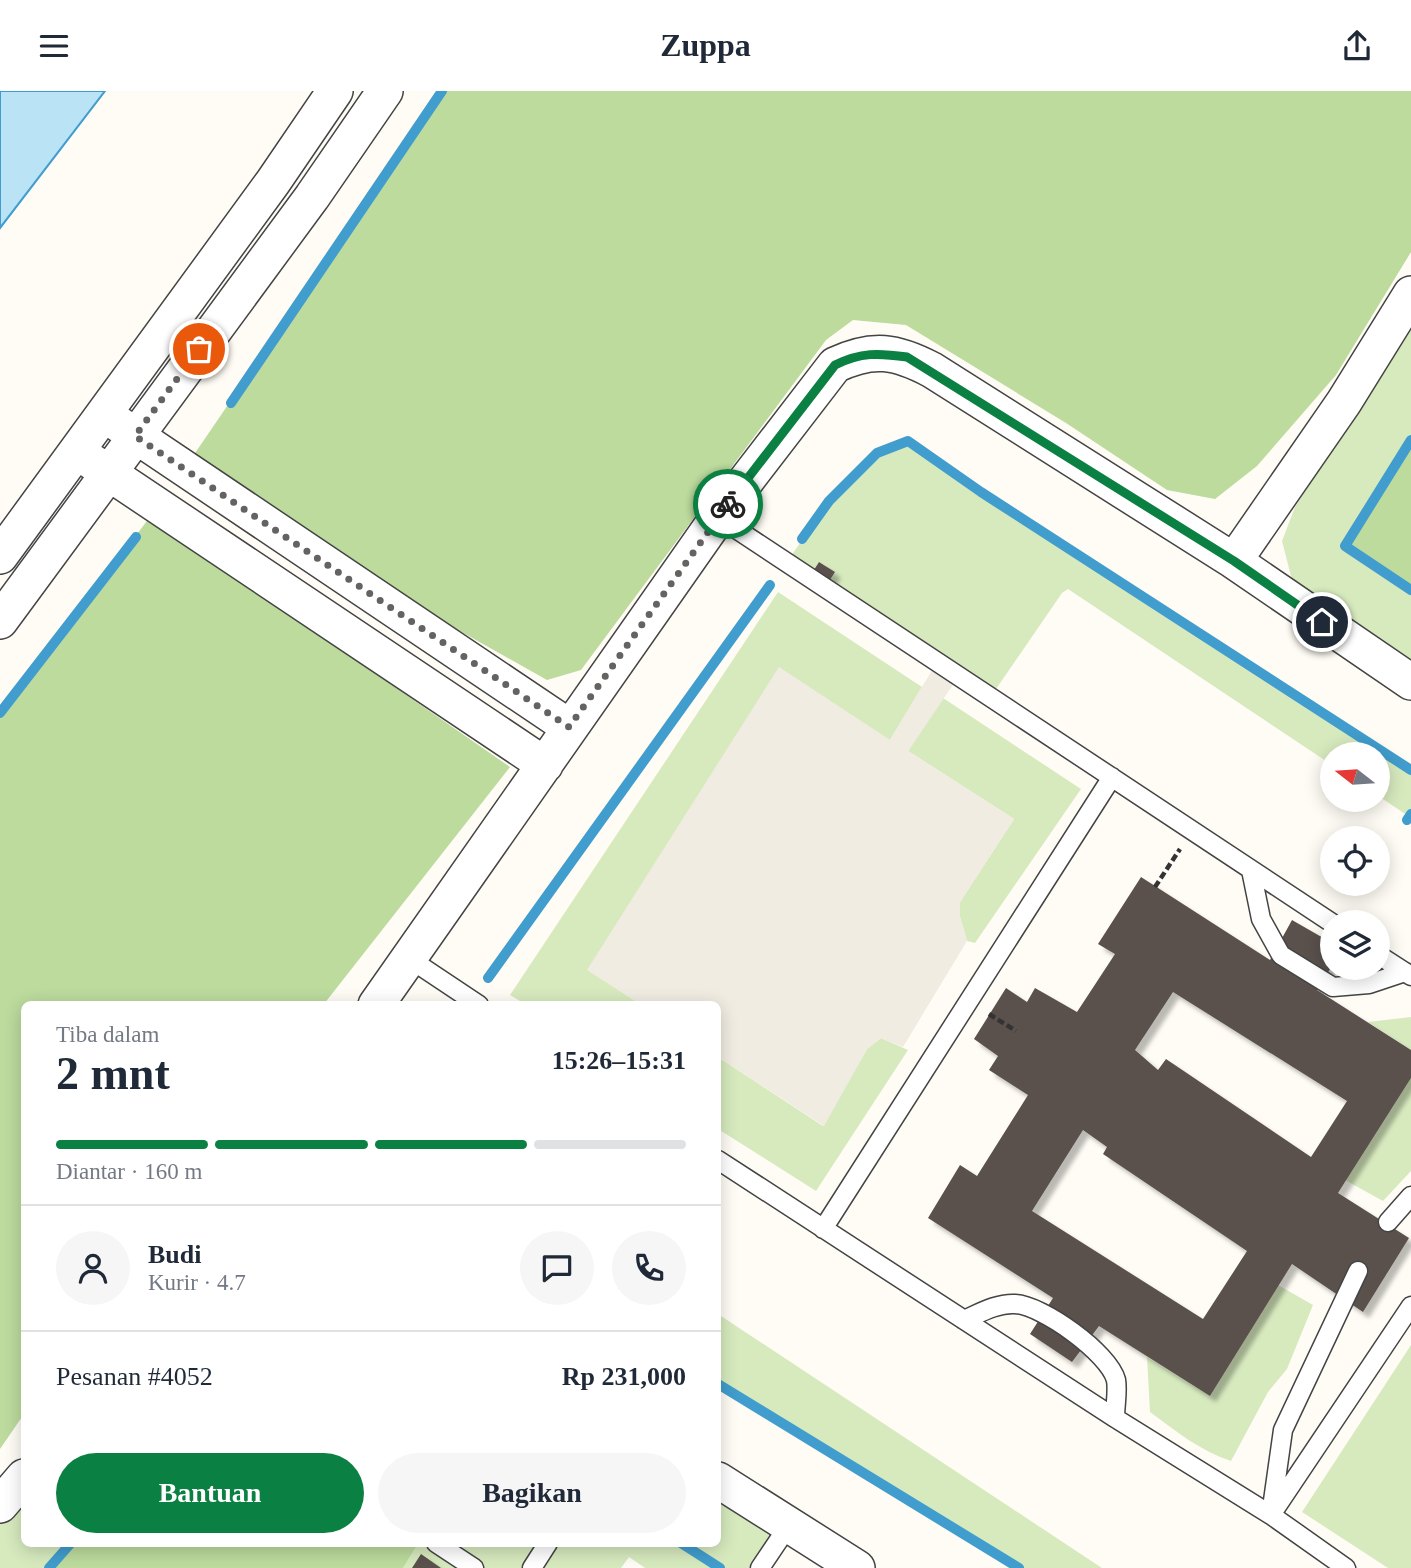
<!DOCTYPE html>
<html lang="id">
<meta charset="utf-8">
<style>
:root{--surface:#fff;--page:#f6f6f7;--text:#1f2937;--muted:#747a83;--line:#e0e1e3;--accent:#0b8043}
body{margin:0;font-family:Georgia,serif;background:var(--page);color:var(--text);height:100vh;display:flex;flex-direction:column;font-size:26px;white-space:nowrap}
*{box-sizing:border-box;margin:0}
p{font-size:23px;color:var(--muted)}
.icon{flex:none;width:38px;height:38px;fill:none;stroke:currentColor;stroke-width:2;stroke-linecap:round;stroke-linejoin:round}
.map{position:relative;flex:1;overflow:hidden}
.details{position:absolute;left:21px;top:910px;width:700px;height:546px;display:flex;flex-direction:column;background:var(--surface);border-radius:10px;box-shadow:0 4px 18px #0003}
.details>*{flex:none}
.needle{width:46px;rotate:287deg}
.buttons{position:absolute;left:1320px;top:651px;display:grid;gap:14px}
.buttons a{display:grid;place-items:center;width:70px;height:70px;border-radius:50%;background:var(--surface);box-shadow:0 4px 18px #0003;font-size:35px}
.pin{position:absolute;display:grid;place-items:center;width:60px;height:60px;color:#fff;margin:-30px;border:4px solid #fff;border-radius:50%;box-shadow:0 2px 7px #0007}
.courier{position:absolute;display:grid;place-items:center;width:70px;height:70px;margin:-35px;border:5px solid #0b8043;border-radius:50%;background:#fff;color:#222;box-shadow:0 2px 9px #0007}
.overview em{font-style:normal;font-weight:700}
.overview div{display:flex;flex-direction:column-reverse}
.overview{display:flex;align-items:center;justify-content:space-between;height:119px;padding:0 35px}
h1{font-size:46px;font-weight:700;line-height:52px}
.bar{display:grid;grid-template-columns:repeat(4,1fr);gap:10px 7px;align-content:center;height:84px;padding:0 35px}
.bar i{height:9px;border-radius:5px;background:var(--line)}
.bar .selected{background:var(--accent)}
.bar p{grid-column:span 4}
.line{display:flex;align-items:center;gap:18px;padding:0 35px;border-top:2px solid var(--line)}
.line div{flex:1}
.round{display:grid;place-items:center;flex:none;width:74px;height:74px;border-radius:37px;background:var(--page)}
.primary-button{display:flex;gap:14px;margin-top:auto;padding:14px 35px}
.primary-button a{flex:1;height:80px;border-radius:42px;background:var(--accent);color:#fff;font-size:28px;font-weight:700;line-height:80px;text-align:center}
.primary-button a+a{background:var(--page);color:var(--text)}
header{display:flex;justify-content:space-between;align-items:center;height:91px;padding:0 35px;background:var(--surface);font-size:32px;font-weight:700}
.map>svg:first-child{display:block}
</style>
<header><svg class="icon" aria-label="menu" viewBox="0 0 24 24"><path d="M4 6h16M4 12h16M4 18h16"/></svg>Zuppa<svg class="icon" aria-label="share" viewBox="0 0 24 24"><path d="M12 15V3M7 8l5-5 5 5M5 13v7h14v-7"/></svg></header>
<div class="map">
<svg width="1411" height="1477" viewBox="0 0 1411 1477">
<defs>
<filter id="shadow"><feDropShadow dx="6" dy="6" stdDeviation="2" flood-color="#0004"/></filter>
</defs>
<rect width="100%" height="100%" fill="#fffcf5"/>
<!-- green -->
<path fill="#d7eabe" d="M1411,235V349L1346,455L1411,499V569L1293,493L1282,450L1295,416Z
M908,350L981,401L1411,679V727L1377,704V663H1332V674L1068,498L1062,502L996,598L829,490L834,481L819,471L810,485L789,468L829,410L877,362Z
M778,501L922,596L890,649L588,879L640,913H525L510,904Z
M943,607L1081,698L975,852L967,850L960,826V811L1014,728L908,660Z
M1411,926V959L1368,931Z
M881,947L908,959L816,1100L718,1038V966L823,1035L867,958Z
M1411,987V1080L1383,1110L1345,1089Z
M1278,1194L1313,1214L1287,1278L1268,1301L1231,1370C1200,1360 1176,1340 1150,1321L1147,1266L1210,1305Z
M718,1223L1102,1477H1019L718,1293Z
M1411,1254V1477H1388L1302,1421Z
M24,1402V1452L71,1453L49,1477H0V1429Z
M718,1405L769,1434L771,1446L749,1477H645L629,1466L621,1477H403L418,1453L718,1452Z"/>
<!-- forest -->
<path fill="#bcdb9d" d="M442,0H1411V161L1336,284L1257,375L1215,408L1167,399L1066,332L906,234L853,229L826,249L581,579L547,589L414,514L191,368Z
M1411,349V499L1345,455Z
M150,426L510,676L324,913L24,914V1323L0,1358V622Z
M71,1453V1452L418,1453L403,1477H49Z"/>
<!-- plaza -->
<path fill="#f1ece2" d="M937,571L959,585L908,660L1014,728L960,811V826L967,850L903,956L881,947L867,958L824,1035L718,966V914L640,913L587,879L779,576L890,649Z"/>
<!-- water -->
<path fill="#bae3f6" stroke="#419dcd" stroke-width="2" d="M0,0H105L0,137Z"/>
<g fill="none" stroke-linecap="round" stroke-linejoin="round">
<!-- stream -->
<path stroke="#419dcd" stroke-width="10" d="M231,312L442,0
M1411,349L1345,455L1411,499
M802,448L829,410L877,362L908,350L981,401L1411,679
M0,622L136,446
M1407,729L1411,723
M488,887L770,494
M718,1293L1019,1477
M681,1452L720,1477
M49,1477L71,1452"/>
</g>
<!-- building -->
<path fill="#5a514d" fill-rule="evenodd" filter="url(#shadow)" d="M819,471L835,481L826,495L810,485Z
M1141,786L1270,869L1292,829L1332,852V875L1317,899L1411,959V987L1338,1102L1409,1147L1363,1221L1292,1173L1210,1305L1099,1235L1072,1271L1030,1243L1053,1207L928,1127L960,1074L977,1085L1028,1004L989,979L998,965L974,948L1006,897L1027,911L1035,897L1077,921L1115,863L1098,853ZM1173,901L1347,1010L1311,1066L1166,968L1158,979L1135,959ZM1083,1039L1107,1056L1103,1063L1247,1160L1203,1228L1032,1120Z
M421,1463L441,1477H412Z"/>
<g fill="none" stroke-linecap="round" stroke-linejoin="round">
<defs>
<path id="service" d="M718,426L1332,832
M1251,779L1261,828L1281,864L1333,896L1369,893L1405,881
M1377,863L1411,885
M410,868L479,914
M718,1069L1115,1327L1271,1424L1346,1477
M1388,1131L1411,1105
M823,1138L1112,686
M964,1229C980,1222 997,1212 1015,1213C1042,1214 1109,1262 1116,1289C1118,1300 1115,1315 1115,1327
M1273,1421L1411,1215
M1271,1424L1283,1339L1358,1180
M436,1452L474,1477
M532,1477L548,1452
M760,1477L789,1434"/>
<path id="minor" d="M117,332L569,636
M91,370L545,674
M0,465L273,91L335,0
M1234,470L1344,311L1411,203
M0,530L312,106L385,0
M376,914L718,426L835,274C873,256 896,260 932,279L1234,470L1411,591
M718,1389L857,1477
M0,1414L24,1386"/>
</defs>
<!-- service casing -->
<use href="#service" stroke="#444" stroke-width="21"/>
<!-- minor casing -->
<use href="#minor" stroke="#444" stroke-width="38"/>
<!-- path -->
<path stroke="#333" stroke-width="4.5" stroke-dasharray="7 3.5" stroke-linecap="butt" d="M1155,796L1180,758
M989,923L1016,940"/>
<!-- service -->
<use href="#service" stroke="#fff" stroke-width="18"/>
<!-- minor -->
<use href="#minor" stroke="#fff" stroke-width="35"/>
</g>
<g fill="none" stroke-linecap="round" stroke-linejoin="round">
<!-- done -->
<path stroke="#646361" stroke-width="7" stroke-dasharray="0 12.6" d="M199,258L135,345L569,636L728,413"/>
<!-- route -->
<path stroke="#0b8043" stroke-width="9" d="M728,413L835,274C861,261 879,262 907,266L1234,470L1322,531"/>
</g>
</svg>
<div class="buttons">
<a><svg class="needle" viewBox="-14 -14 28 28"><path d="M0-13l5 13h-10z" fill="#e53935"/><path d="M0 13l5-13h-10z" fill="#747a83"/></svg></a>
<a><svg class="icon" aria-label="locate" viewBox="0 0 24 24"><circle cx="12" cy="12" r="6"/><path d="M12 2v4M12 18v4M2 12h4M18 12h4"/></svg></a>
<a><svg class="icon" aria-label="layers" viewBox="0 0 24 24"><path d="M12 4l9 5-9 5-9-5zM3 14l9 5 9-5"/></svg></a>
</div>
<div class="pin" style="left:199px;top:258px;background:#ea580c"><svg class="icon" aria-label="bag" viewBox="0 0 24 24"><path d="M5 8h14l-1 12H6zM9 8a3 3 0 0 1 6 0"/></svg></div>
<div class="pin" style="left:1322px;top:531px;background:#1f2937"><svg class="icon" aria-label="home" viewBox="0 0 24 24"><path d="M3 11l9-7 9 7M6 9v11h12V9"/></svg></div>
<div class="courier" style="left:728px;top:413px"><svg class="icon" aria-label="bike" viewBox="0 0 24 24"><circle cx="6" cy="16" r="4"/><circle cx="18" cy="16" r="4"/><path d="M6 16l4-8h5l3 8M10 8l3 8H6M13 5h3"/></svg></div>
<section class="details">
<div class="overview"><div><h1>2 mnt</h1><p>Tiba dalam</p></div><em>15:26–15:31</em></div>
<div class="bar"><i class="selected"></i><i class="selected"></i><i class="selected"></i><i></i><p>Diantar · 160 m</p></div>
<div class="line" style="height:126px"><a class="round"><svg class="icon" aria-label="person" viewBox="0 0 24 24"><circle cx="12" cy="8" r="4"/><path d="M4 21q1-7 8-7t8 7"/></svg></a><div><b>Budi</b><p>Kurir · 4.7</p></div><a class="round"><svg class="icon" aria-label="chat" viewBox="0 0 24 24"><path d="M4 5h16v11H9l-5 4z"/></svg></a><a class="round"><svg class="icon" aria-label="phone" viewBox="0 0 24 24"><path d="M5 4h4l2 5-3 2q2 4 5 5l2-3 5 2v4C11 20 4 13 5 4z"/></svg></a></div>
<div class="line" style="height:91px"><div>Pesanan #4052</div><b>Rp 231,000</b></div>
<div class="primary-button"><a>Bantuan</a><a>Bagikan</a></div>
</section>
</div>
